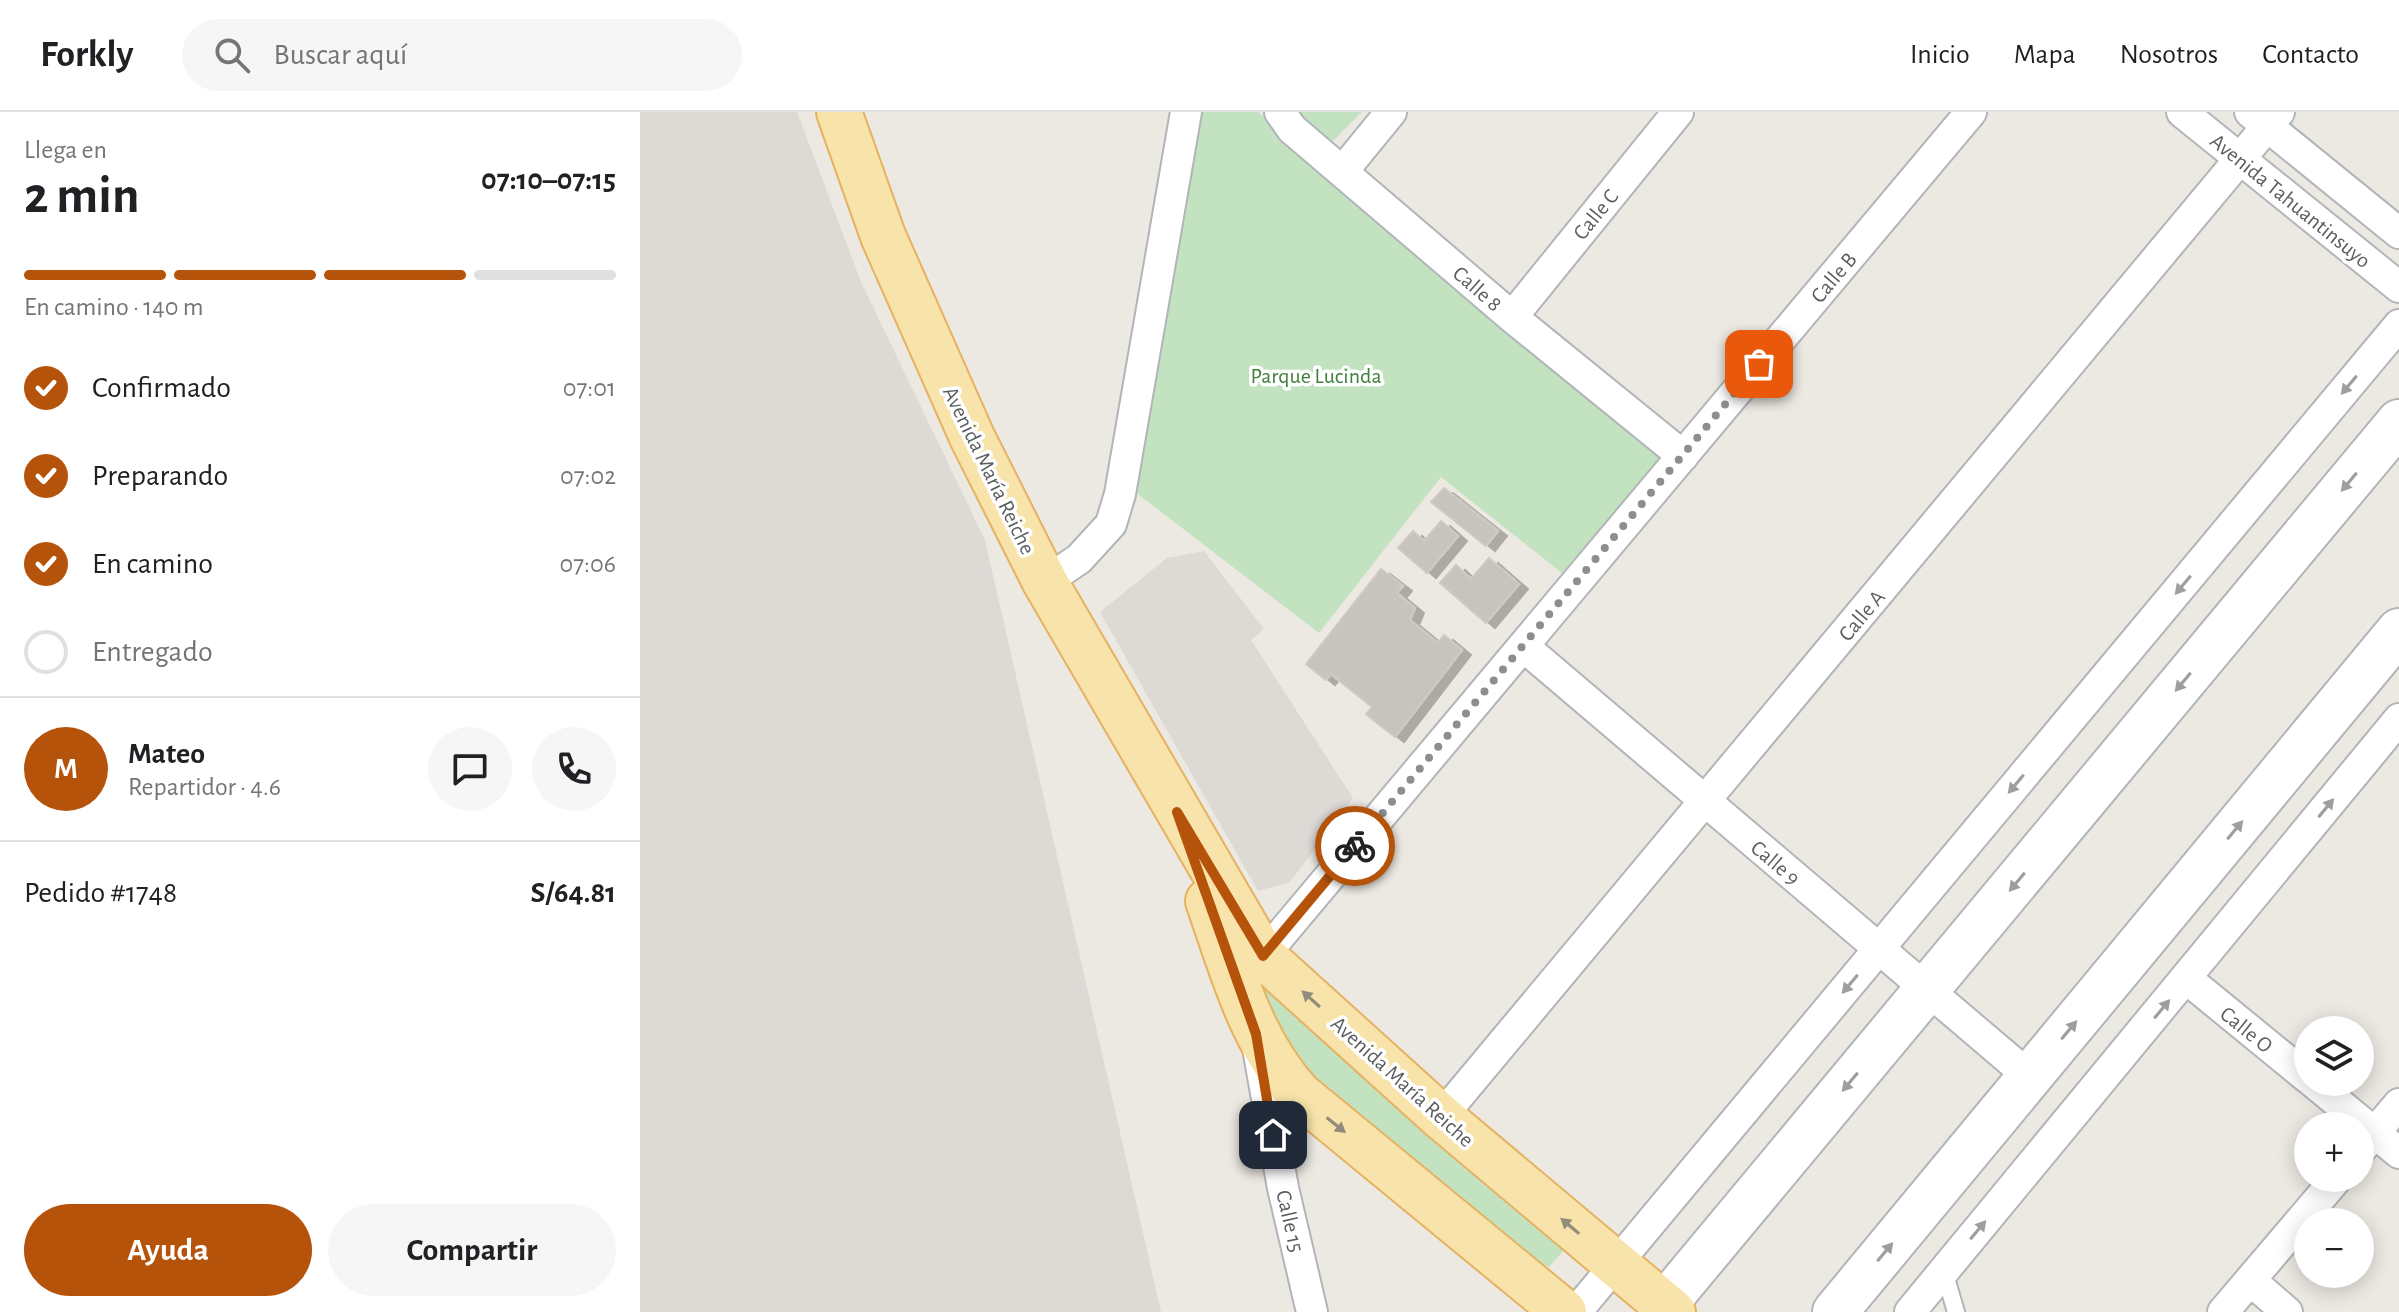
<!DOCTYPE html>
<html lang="es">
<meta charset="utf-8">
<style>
:root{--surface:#fff;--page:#f6f6f6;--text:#202124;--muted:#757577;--line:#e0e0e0;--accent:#b45309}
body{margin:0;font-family:"Alegreya Sans",sans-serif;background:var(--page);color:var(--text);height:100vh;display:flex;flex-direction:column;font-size:30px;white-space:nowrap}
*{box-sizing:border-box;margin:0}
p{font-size:26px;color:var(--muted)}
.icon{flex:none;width:44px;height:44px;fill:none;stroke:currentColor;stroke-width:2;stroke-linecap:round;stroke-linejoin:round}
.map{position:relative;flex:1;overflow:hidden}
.details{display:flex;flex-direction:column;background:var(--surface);width:640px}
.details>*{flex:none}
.tools{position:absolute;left:1654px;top:904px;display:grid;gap:16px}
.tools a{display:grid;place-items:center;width:80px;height:80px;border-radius:50%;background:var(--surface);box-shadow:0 4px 20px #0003;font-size:40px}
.pin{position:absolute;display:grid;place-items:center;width:68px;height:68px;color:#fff;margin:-34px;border-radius:16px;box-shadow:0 4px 12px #0006}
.courier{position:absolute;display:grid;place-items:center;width:80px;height:80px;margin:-40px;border:6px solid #b45309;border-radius:50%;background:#fff;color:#222;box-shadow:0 2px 10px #0007}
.headline em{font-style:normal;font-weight:700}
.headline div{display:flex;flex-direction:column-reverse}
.headline{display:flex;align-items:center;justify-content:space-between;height:136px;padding:0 24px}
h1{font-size:52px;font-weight:700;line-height:60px}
.bar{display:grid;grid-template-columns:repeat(4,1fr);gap:12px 8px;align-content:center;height:96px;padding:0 24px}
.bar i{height:10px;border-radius:6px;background:var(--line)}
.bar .on{background:var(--accent)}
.bar p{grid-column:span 4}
.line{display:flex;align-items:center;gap:20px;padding:0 24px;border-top:2px solid var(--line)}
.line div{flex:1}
.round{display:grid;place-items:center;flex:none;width:84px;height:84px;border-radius:42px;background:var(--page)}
ol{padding:0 24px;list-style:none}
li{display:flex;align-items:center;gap:24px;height:88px}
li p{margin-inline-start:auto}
li .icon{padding:8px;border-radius:50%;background:var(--accent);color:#fff;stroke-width:4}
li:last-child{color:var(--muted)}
li i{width:44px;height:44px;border:4px solid var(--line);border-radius:50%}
.action{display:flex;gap:16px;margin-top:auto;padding:16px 24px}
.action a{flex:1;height:92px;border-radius:48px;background:var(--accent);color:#fff;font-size:32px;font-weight:700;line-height:92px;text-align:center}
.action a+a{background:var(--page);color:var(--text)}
header{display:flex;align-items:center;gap:48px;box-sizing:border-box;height:112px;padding:0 40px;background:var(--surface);border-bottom:2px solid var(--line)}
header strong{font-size:38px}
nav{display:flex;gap:44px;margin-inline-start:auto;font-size:28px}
.search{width:560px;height:72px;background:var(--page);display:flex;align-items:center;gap:20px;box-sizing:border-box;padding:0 28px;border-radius:44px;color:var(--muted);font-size:30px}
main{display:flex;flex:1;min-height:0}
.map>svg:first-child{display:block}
</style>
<header>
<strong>Forkly</strong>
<div class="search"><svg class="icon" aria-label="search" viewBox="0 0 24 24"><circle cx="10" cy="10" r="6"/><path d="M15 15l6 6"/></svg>Buscar aquí</div>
<nav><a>Inicio</a><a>Mapa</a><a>Nosotros</a><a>Contacto</a></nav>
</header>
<main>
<section class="details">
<div class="headline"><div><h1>2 min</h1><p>Llega en</p></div><em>07:10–07:15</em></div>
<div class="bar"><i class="on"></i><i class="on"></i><i class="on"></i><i></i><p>En camino · 140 m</p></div>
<ol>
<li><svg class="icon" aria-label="check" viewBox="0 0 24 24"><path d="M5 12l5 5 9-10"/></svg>Confirmado<p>07:01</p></li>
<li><svg class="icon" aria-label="check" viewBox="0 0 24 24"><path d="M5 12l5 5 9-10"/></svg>Preparando<p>07:02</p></li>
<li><svg class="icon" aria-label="check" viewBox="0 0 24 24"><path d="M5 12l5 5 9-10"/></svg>En camino<p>07:06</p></li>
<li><i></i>Entregado</li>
</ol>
<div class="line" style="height:144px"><b class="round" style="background:var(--accent);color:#fff">M</b><div><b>Mateo</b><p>Repartidor · 4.6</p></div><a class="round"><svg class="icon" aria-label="chat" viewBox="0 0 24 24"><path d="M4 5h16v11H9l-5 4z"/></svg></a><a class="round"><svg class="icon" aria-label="phone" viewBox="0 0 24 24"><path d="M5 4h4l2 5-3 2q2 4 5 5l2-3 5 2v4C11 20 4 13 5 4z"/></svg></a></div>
<div class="line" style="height:104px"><div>Pedido #1748</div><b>S/64.81</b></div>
<div class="action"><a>Ayuda</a><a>Compartir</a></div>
</section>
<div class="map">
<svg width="1759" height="1200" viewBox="0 0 1759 1200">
<defs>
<filter id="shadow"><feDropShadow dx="9" dy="5" stdDeviation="0" flood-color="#0004"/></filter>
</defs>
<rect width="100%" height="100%" fill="#ece8e2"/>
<!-- industrial -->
<path fill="#dddad6" d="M0,0H157L221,170L345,428L521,1200H0Z
M564,439L624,517L611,528L713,686L650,770L618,779L460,500L527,446Z"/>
<!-- green -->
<path fill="#c3e2c0" d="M561,0H618L1024,342L922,461L801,365L679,521L490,376Z
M659,0H722L692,30L671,14Z
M611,853L919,1126L924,1138L909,1155L899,1151L658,950L622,898Z"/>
<!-- building -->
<path fill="#c7c3be" stroke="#d0c9c1" stroke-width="2" filter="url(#shadow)" d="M804,376L858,419L846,434L791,390Z
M801,409L818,424L787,461L758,436L773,419L784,429Z
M849,446L879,472L846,511L800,471L816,453L831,467Z
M741,457L763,474L757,481L775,496L770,508L798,531L804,523L822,538L755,625L726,602L732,595L691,562L686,568L666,552Z"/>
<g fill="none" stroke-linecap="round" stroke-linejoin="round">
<defs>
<path id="lane" d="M1304,1159L1316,1200"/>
<path id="street" d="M640,0L652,17L872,205L1043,344
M1542,0L1759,175
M1610,0L1759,121
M702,60L751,0
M872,205L1038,0
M405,470L439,447L471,412L480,382L546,0
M883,534L1390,965
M623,844L1331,0
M1547,867L1668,966
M618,936L643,1076L672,1200
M1673,970L1759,1041
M801,1005L1639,0
M1720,1038L1759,992
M1610,1168L1647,1200
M936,1200L1759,213
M1270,1200L1759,607
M1583,1200L1697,1066"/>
<path id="secondary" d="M1024,1193L1759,310
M1195,1200L1759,519"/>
<path id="primary" d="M199,0L243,124L332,325L405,470L623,844L801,1005L1033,1200
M568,789C592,857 610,928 659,982L924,1200"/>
</defs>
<!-- lane casing -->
<use href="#lane" stroke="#b2b5b8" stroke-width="20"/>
<!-- street casing -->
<use href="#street" stroke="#b2b5b8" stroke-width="34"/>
<!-- secondary casing -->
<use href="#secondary" stroke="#b1b5b8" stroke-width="48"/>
<!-- primary casing -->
<use href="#primary" stroke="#e6b261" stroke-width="48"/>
<!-- lane -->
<use href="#lane" stroke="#fff" stroke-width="16"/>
<!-- street -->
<use href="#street" stroke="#fff" stroke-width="30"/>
<!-- secondary -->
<use href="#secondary" stroke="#fff" stroke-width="44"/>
<!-- primary -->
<use href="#primary" stroke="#f8e3aa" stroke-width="44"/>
</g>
<!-- one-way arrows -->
<defs><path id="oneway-solid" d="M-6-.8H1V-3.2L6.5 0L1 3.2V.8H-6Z" transform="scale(2)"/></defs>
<g fill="#9c9ea0">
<use href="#oneway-solid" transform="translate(1709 273) rotate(130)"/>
<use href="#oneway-solid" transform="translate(1709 370) rotate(130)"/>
<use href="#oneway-solid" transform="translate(1543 473) rotate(130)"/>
<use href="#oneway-solid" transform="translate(1543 570) rotate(130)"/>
<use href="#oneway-solid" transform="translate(1376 672) rotate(130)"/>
<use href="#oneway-solid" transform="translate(1686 696) rotate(-51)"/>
<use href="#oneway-solid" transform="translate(1595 718) rotate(-50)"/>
<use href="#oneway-solid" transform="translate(1377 770) rotate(130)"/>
<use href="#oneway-solid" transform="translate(1210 872) rotate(130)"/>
<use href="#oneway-solid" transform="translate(1522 897) rotate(-50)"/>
<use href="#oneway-solid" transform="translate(1429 918) rotate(-50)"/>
<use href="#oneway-solid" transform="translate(1210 970) rotate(130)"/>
<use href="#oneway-solid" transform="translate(1338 1118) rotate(-50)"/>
<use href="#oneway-solid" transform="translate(1245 1140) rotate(-50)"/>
</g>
<g fill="#918d7b">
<use href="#oneway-solid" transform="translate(671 887) rotate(-138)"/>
<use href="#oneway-solid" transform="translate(696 1013) rotate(39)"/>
<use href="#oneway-solid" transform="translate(930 1114) rotate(-140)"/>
</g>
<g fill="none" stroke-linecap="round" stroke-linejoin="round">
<!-- done -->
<path stroke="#8d8e8e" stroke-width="8" stroke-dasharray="0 14.4" d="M715,734L1119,252"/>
<!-- route -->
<path stroke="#b45309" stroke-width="10" d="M633,1023L616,922L537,700L623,844L715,734"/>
</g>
<g text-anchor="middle" stroke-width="7" stroke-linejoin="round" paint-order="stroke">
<!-- street labels -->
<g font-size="22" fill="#5a5e61" stroke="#fff">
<text transform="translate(1651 88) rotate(39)" y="8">Avenida Tahuantinsuyo</text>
<text transform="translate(955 102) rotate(-51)" y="8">Calle C</text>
<text transform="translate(1193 165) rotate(-50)" y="8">Calle B</text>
<text transform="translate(838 176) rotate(41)" y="8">Calle 8</text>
<text transform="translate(350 358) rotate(64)" y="8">Avenida María Reiche</text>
<text transform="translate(1221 503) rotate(-50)" y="8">Calle A</text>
<text transform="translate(1136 750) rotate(40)" y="8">Calle 9</text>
<text transform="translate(1607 917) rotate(39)" y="8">Calle O</text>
<text transform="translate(763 969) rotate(42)" y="8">Avenida María Reiche</text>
<text transform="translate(651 1109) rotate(77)" y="8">Calle 15</text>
</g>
<!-- park labels -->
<g font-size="22" fill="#3f803b" stroke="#fff">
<text x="676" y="271">Parque Lucinda</text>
</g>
</g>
</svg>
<div class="tools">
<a><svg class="icon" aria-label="layers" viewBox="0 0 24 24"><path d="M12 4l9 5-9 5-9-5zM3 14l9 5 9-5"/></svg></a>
<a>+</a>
<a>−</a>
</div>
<div class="pin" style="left:1119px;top:252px;background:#ea580c"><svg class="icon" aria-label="bag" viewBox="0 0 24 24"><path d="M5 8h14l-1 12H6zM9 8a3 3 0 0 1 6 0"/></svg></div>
<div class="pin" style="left:633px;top:1023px;background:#1f2937"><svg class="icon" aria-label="home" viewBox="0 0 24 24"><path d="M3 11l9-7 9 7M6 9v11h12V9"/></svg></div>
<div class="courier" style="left:715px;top:734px"><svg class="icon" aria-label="bike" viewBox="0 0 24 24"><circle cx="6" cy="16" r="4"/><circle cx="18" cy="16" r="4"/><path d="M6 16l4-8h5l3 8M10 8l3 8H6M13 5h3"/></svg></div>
</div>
</main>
